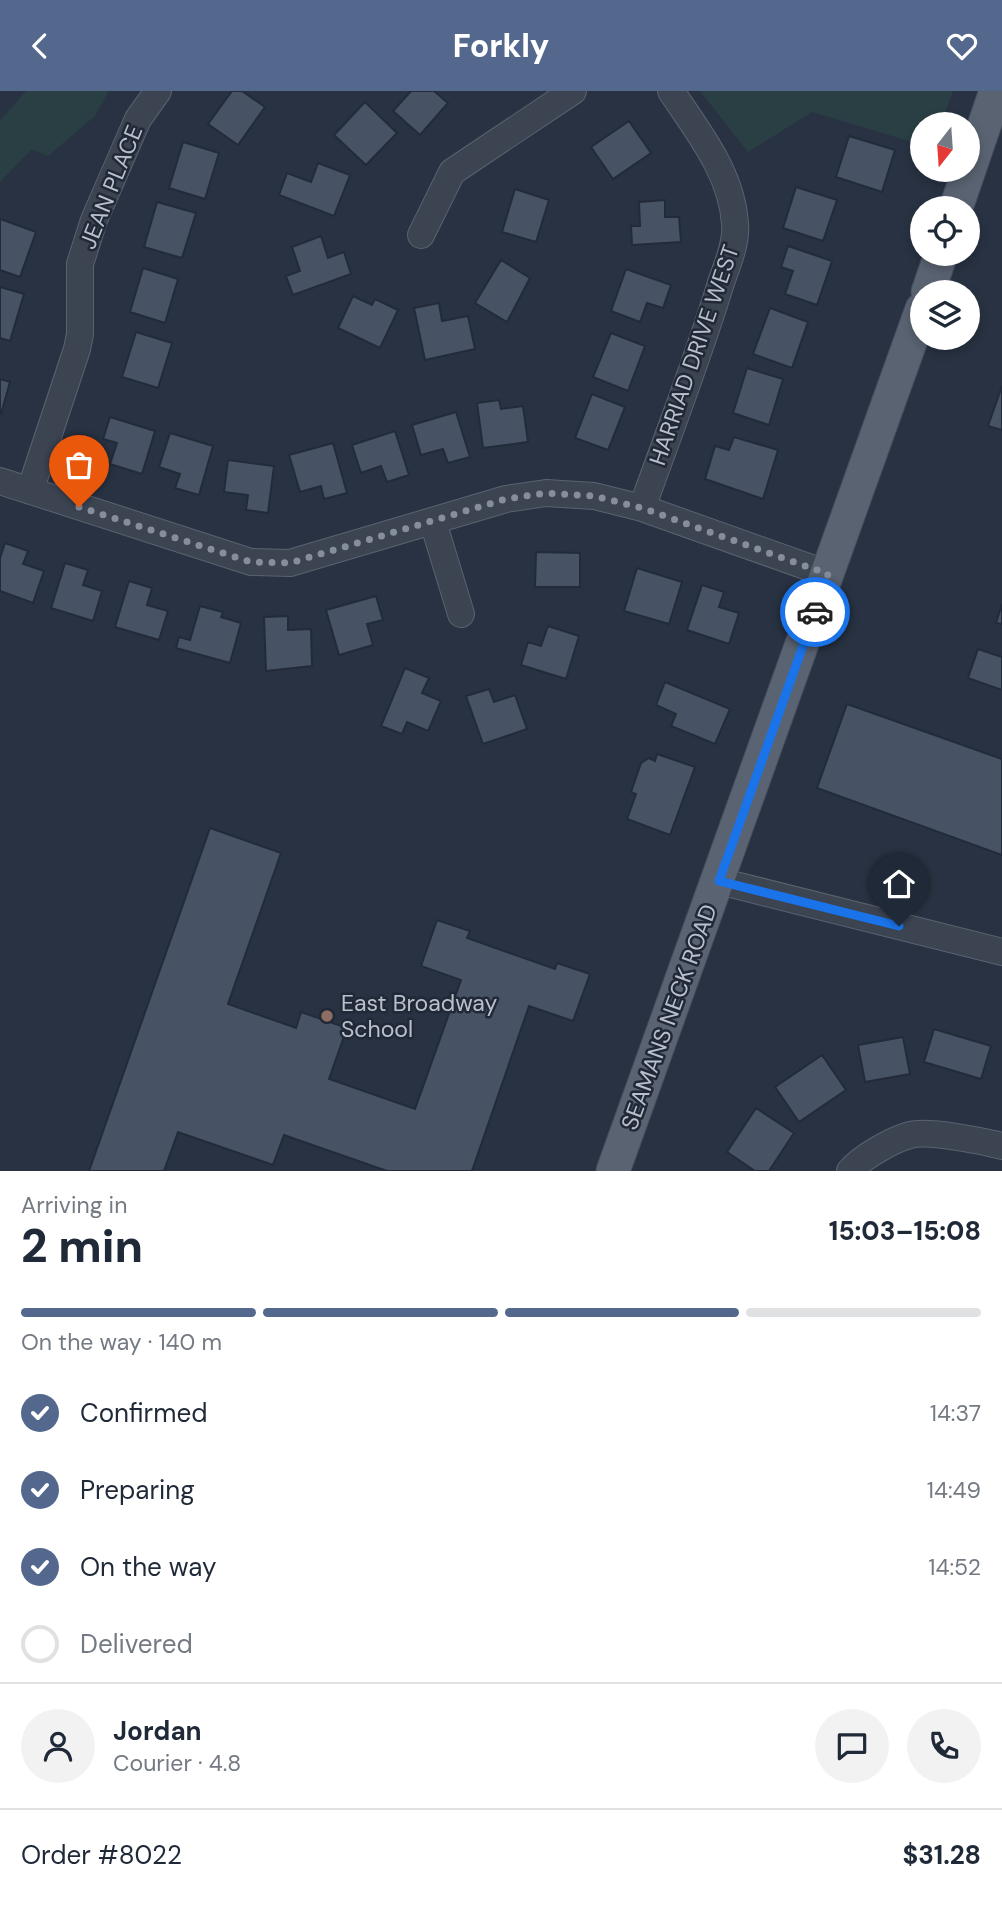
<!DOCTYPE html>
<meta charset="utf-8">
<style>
:root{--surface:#fff;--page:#f2f2f3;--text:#1f2937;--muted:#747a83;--line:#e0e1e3;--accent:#54688d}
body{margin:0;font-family:"DM Sans",sans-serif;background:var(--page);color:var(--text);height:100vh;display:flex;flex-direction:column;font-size:26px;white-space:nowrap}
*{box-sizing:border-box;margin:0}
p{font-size:23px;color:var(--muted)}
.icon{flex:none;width:38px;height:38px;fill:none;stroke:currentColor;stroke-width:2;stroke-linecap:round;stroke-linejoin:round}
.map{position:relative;height:1080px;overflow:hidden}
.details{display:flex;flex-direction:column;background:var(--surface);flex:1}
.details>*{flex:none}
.needle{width:46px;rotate:197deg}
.fabs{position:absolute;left:910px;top:21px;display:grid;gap:14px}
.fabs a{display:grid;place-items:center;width:70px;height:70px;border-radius:50%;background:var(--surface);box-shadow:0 4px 10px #0003;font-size:35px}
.pin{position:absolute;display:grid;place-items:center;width:60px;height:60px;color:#fff;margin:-72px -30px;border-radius:50% 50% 50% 0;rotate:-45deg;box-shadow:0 0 7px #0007}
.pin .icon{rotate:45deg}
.courier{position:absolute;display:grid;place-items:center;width:70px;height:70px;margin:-35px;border:5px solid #1a73e8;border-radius:50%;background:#fff;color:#222;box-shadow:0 2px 9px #0007}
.summary em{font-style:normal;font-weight:800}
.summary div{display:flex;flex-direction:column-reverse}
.summary{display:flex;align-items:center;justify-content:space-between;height:119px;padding:0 21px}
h1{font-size:46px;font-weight:800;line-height:52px}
.bar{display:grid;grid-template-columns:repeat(4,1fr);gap:10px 7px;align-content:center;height:84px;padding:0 21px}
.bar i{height:9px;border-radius:5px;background:var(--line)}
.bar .on{background:var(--accent)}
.bar p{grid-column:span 4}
.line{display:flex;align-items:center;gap:18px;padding:0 21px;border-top:2px solid var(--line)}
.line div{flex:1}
.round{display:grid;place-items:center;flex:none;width:74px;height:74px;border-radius:37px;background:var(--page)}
ol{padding:0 21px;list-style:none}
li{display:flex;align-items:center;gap:21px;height:77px}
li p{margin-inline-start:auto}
li .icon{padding:7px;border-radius:50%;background:var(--accent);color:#fff;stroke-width:4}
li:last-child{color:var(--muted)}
li i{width:38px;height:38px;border:4px solid var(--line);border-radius:50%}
header{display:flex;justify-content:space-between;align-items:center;height:91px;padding:0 21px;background:var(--accent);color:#fff;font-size:32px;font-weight:800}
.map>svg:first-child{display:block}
</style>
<header><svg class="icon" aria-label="back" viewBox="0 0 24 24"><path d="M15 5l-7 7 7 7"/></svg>Forkly<svg class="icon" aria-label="heart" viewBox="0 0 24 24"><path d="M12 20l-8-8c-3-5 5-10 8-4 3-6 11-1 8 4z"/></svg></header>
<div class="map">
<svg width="1002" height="1080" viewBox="0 0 1002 1080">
<rect width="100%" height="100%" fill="#283242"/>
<!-- green -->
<path fill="#2a3f43" d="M26,0H109L95,25L48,65L32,58L0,91V30Z
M700,0H953L941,33H922V54L812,21L748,61Z"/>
<!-- building -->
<path fill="#475264" stroke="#232b3a" stroke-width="2" d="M232,0H242L265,16L238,54L208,33Z
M411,0H434L448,12L420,44L393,20Z
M365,11L397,42L366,74L334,44Z
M629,30L651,62L613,88L591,56Z
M849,45L895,59L882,101L836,86Z
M183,51L219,62L205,108L169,97Z
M318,72L350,84L334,125L279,104L287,82L311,91Z
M796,96L837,109L823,150L783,137Z
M515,98L549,109L536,151L502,141Z
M665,109V126H679L681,151L632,154L631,135H640L639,111Z
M157,111L196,122L182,167L144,156Z
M0,128L36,141L20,186L0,179Z
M321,145L328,167L344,161L351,183L293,204L286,185L300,180L292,156Z
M788,155L832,170L817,214L785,203L793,180L781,176Z
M501,169L530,187L507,231L475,212Z
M143,177L178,188L165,232L130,221Z
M626,178L671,194L663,217L647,212L640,231L611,220Z
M0,196L24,203L10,250L0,247Z
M353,205L372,214L375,208L398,219L380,257L338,237Z
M439,212L442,230L468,225L475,258L425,269L414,217Z
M770,217L808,231L792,277L753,263Z
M136,241L172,252L158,297L122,286Z
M611,242L645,255L628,300L593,286Z
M747,277L783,288L769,334L733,322Z
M0,288L10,291L1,323H0Z
M1002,295V339L988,335Z
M592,303L625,316L608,359L575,347Z
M499,309L501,318L523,315L528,351L483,357L477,312Z
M456,321L470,366L448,372L443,358L421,364L412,334Z
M110,326L155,340L142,383L110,373L117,352L103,348Z
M395,340L409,384L387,391L381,375L361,382L352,354Z
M170,342L213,355L199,404L175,397L180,383L159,376Z
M734,346L778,359L763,408L705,388L715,355L729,359Z
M333,352L347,402L324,408L321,395L300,401L289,364Z
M228,369L274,375L268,422L246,419L248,404L224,401Z
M5,452L28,460L23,473L44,480L33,512L0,500V467Z
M536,461L580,462V496H535Z
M65,472L88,479L83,494L102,500L93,530L51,517Z
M637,477L682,491L669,533L624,520Z
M129,490L152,497L147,514L168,520L159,549L115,536Z
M702,494L724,501L719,516L739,522L729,553L687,539Z
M376,505L383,529L367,533L373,554L339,564L326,519Z
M1002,513V533L996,532Z
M200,515L223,521L221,526L241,532L230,572L176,557L179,546L190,549Z
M288,525V539L311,538L312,575L266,580L264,526Z
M548,535L579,545L566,588L521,574L528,551L541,555Z
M978,558L1002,566V599L968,587Z
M405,577L429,587L422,602L441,610L428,640L407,631L402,643L381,635Z
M665,591L730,618L715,653L671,635L676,623L656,614Z
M489,598L494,611L515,604L527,638L483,653L466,605Z
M847,613L1002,668V764L817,697Z
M657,663L695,676L670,744L627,728L636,703L631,701L641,672L649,667L655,670Z
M210,737L281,762L228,913L296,937L301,921L347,937L329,988L415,1018L461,889L421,875L437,829L470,840L467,847L555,878L557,872L590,883L573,930L529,915L472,1080H387L284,1044L273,1074L178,1041L164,1080H89Z
M934,938L991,955L981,988L924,971Z
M903,946L910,983L865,991L858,954Z
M822,964L846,999L799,1031L775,996Z
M756,1017L794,1042L769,1080H755L727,1061Z"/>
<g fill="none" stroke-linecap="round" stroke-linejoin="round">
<defs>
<path id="minor" d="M421,144L452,81L573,0
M0,390L251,471L290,472L506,408L546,402L594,405L642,417L828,483
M30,400L77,258L80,243V173L94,129L138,28L158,0
M642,417C668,344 697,270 720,195C726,176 737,153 735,133C732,82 698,41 671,0
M433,431L461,523
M719,790L1002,861
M850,1080C862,1066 892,1049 910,1044C929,1039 982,1050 1002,1055"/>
<path id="major" d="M956,117L996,0
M928,201L941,163
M613,1080L922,218"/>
</defs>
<!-- minor casing -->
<use href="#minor" stroke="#5a6270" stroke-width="28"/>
<!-- major casing -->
<use href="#major" stroke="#464d5c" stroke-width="35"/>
<!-- minor -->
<use href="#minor" stroke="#3c4452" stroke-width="26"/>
<!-- major -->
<use href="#major" stroke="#5a6372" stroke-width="33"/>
</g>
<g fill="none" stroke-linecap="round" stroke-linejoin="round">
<!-- done -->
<path stroke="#868e9c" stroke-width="7" stroke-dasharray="0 12.6" d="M79,416L251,471L290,472L506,408L546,402L594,405L642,417L828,483L815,521"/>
<!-- route -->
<path stroke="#1a73e8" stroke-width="9" d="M815,521L719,790L899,835"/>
</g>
<!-- markers -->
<circle fill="#8d6e63" stroke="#212938" stroke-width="2.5" cx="327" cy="925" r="7"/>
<g text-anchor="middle" stroke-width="5" stroke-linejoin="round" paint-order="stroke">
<!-- street labels -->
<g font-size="23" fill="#b9c0cc" stroke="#212938">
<text transform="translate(111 96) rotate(-68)" y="8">JEAN PLACE</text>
<text transform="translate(694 264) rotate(-71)" y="8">HARRIAD DRIVE WEST</text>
<text transform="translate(669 926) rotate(-70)" y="8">SEAMANS NECK ROAD</text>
</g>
<!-- poi labels -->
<g font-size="23" fill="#b9c0cc" stroke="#212938" text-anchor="start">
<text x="341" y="920">East Broadway<tspan x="341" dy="26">School</tspan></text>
</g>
</g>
</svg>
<div class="fabs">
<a><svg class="needle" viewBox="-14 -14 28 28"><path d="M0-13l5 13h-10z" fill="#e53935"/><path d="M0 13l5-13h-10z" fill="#747a83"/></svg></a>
<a><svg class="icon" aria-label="locate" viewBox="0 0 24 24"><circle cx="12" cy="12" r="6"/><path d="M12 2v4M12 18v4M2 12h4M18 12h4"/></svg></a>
<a><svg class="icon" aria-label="layers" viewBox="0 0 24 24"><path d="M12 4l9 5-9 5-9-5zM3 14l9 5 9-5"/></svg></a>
</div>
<div class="pin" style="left:79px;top:416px;background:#ea580c"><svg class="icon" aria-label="bag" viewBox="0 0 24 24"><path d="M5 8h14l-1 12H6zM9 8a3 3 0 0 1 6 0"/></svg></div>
<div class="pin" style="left:899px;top:835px;background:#1f2937"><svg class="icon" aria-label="home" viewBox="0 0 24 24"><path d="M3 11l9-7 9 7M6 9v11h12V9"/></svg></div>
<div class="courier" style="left:815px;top:521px"><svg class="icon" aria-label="car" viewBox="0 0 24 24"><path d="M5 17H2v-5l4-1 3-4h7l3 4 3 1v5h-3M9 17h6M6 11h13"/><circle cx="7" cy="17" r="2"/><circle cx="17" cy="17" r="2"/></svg></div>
</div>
<section class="details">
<div class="summary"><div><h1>2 min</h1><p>Arriving in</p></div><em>15:03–15:08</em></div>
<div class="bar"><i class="on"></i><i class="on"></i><i class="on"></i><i></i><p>On the way · 140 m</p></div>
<ol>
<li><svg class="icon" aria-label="check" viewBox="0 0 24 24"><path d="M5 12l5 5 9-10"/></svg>Confirmed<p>14:37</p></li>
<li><svg class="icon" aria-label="check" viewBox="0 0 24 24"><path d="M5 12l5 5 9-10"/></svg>Preparing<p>14:49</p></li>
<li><svg class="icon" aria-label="check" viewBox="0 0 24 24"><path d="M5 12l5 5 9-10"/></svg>On the way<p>14:52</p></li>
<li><i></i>Delivered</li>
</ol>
<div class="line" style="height:126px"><a class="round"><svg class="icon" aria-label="person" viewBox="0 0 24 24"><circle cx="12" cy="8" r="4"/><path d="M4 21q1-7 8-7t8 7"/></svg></a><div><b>Jordan</b><p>Courier · 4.8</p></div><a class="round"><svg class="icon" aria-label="chat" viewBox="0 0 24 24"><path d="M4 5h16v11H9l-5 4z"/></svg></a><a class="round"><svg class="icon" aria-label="phone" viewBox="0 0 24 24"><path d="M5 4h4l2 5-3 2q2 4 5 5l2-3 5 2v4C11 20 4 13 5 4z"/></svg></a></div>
<div class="line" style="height:91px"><div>Order #8022</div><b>$31.28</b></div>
</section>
